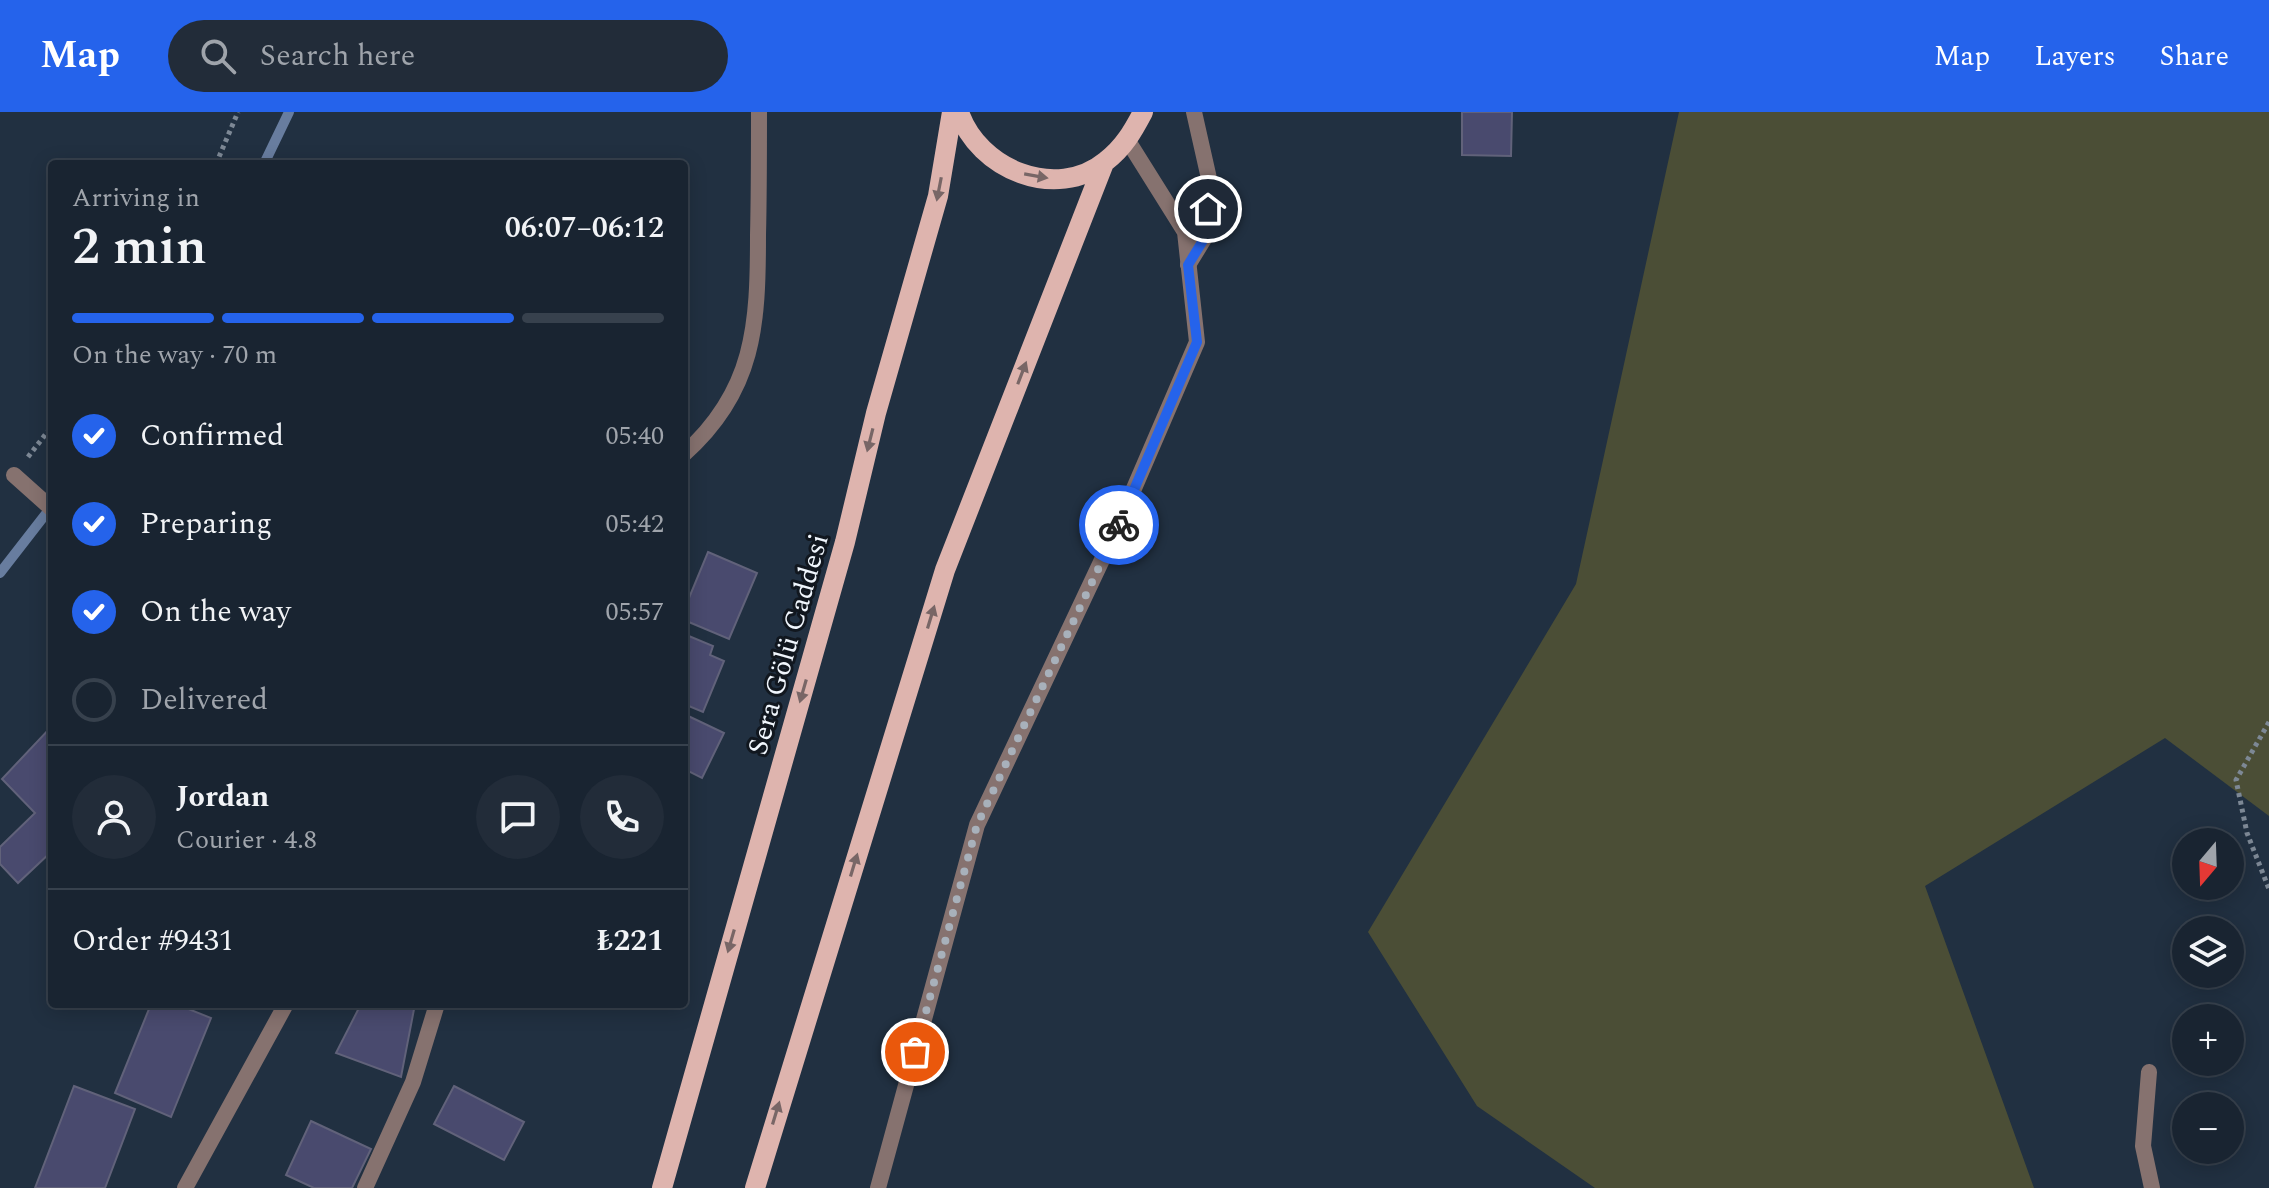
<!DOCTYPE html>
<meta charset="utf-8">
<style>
:root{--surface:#192431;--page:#222c39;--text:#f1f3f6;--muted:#9fa4ab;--line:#37414d;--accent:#2563eb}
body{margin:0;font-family:Spectral,serif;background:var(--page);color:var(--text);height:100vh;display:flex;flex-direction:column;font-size:30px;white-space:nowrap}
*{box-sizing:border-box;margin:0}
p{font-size:26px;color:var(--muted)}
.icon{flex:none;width:44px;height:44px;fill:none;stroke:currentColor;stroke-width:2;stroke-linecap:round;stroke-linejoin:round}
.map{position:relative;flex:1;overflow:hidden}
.side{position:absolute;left:48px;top:48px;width:640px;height:848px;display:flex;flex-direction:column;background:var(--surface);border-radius:8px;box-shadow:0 4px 20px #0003,0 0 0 2px var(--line)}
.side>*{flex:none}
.needle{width:52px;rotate:199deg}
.buttons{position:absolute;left:2172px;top:716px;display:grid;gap:16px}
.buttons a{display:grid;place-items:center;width:72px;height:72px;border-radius:50%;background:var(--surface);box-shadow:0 4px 20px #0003,0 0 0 2px var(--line);font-size:40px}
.pin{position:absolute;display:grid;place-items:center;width:68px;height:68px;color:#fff;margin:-34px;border:4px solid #fff;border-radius:50%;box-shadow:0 2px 8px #0007}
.courier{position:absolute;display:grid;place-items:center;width:80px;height:80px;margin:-40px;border:6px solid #2563eb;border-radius:50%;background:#fff;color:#222;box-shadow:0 2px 10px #0007}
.headline em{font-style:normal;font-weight:600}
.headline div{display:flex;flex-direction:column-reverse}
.headline{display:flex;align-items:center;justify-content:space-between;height:136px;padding:0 24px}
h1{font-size:52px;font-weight:600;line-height:60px}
.bar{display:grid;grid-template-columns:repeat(4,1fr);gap:12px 8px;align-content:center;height:96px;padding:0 24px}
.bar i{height:10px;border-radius:6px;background:var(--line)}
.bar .selected{background:var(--accent)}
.bar p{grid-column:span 4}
.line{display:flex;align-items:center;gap:20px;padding:0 24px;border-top:2px solid var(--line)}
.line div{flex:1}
.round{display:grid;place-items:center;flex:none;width:84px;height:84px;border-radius:42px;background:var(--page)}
ol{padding:0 24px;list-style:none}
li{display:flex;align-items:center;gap:24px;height:88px}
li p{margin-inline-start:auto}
li .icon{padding:8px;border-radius:50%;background:var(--accent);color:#fff;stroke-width:4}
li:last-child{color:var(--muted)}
li i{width:44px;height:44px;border:4px solid var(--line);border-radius:50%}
header{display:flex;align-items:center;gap:48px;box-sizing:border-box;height:112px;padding:0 40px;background:var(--accent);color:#fff}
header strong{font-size:38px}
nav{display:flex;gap:44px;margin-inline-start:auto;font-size:28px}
.search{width:560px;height:72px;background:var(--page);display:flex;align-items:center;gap:20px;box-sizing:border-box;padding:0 28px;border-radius:44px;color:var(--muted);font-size:30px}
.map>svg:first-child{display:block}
</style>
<header>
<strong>Map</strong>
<div class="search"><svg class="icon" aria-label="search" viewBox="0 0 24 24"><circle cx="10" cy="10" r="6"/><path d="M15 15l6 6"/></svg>Search here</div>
<nav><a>Map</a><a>Layers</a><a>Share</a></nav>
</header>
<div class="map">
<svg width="2269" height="1076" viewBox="0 0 2269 1076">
<rect width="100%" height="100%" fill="#213041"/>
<!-- green -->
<path fill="#4b4e36" d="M1679,0H2269V704L2165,626L1925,774L2034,1076H1595L1477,994L1368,820L1576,472Z"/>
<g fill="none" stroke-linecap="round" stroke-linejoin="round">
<!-- stream -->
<path stroke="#687d9f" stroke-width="10" d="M264,52L289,0
M0,461L52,394"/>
</g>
<!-- building -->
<path fill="#494a6e" stroke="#61627a" stroke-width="2" d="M1462,0H1512L1511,44L1462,43Z
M708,440L757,461L729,527L684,508V498Z
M684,522L713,534L710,543L724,549L703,600L684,592Z
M684,602L724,621L702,666L684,657Z
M52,614V739L18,771L0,752V735L35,701L2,667Z
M151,892H176L211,906L171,1005L115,981Z
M361,892H415L401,965L336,941Z
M74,974L135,997L105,1076H35Z
M454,974L524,1010L504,1048L434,1012Z
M311,1009L371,1037L352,1076H314L286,1063Z"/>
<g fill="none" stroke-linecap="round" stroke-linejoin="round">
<!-- path -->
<path stroke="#7d8895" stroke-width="5" stroke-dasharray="4 4" stroke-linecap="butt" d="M216,52L238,0
M28,345L52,314
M2269,610L2236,668L2247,721L2269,777"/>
<!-- minor -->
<path stroke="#86726f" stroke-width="16" d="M1188,153L1207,122L1210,71L1194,0
M14,363L52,397
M2149,960L2143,1034L2152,1076
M365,1076L413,970L437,892"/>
<!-- tertiary -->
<path stroke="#86726f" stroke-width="16" d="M684,342C755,279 758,212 758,123C759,82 759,41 759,0
M185,1076L286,892
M878,1076L977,713L1117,416L1197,230L1185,120L1128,29"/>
<!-- primary -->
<path stroke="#deb4ae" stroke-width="20" d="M959,0C978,57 1056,90 1106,49C1124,35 1133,19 1143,0
M662,1076L845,430L876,301L938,84L952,0
M755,1076L945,458L1104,51"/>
</g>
<!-- one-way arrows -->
<defs><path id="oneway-solid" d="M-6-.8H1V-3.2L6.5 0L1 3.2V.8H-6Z" transform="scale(2)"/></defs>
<g fill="#786666">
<use href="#oneway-solid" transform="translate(1036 64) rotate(10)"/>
<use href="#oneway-solid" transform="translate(939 77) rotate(101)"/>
<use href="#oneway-solid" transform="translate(1022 261) rotate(-69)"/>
<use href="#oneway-solid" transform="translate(870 328) rotate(104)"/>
<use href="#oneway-solid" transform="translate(931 505) rotate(-73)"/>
<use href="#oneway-solid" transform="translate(803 579) rotate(106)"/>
<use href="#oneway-solid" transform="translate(854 753) rotate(-73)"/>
<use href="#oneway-solid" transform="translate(731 829) rotate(106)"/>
<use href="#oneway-solid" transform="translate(776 1001) rotate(-73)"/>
</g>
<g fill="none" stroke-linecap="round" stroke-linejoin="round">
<!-- done -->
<path stroke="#a8b1bb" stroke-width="8" stroke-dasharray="0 14.4" d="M915,940L977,713L1119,413"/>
<!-- route -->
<path stroke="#2563eb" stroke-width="10" d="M1119,413L1197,230L1188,153L1207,122L1208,97"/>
</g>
<g text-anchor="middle" stroke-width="6" stroke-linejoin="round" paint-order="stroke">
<!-- street labels -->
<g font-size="28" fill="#f0f6fd" stroke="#11171f">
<text transform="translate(787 532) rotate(-74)" y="10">Sera Gölü Caddesi</text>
</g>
</g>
</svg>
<div class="buttons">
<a><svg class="needle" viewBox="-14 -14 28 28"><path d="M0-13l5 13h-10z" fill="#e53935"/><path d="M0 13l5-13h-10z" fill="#9fa4ab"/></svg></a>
<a><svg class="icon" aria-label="layers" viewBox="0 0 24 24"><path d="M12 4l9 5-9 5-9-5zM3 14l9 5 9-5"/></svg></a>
<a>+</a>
<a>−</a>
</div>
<div class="pin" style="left:915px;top:940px;background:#ea580c"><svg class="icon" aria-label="bag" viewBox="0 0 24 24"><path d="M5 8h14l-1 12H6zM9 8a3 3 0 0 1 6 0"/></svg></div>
<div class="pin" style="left:1208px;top:97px;background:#1f2937"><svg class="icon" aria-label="home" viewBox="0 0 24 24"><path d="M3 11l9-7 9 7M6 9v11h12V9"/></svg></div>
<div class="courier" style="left:1119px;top:413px"><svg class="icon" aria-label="bike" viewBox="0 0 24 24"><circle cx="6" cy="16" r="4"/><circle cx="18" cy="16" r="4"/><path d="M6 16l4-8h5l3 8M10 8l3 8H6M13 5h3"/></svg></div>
<section class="side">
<div class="headline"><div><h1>2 min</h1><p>Arriving in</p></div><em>06:07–06:12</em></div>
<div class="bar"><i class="selected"></i><i class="selected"></i><i class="selected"></i><i></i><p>On the way · 70 m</p></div>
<ol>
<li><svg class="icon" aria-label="check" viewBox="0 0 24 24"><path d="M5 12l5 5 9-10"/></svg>Confirmed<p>05:40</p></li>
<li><svg class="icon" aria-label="check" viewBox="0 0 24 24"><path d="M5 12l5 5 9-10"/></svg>Preparing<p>05:42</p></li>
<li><svg class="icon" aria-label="check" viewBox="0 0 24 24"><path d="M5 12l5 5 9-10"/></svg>On the way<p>05:57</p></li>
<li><i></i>Delivered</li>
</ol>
<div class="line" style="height:144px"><a class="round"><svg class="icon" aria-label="person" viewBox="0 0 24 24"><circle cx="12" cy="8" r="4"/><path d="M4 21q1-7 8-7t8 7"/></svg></a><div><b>Jordan</b><p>Courier · 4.8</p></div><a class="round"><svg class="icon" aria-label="chat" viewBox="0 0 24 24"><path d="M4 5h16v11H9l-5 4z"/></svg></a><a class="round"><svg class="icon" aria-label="phone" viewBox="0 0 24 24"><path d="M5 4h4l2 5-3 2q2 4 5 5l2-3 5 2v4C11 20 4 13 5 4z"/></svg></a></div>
<div class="line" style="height:104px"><div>Order #9431</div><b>₺221</b></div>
</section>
</div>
